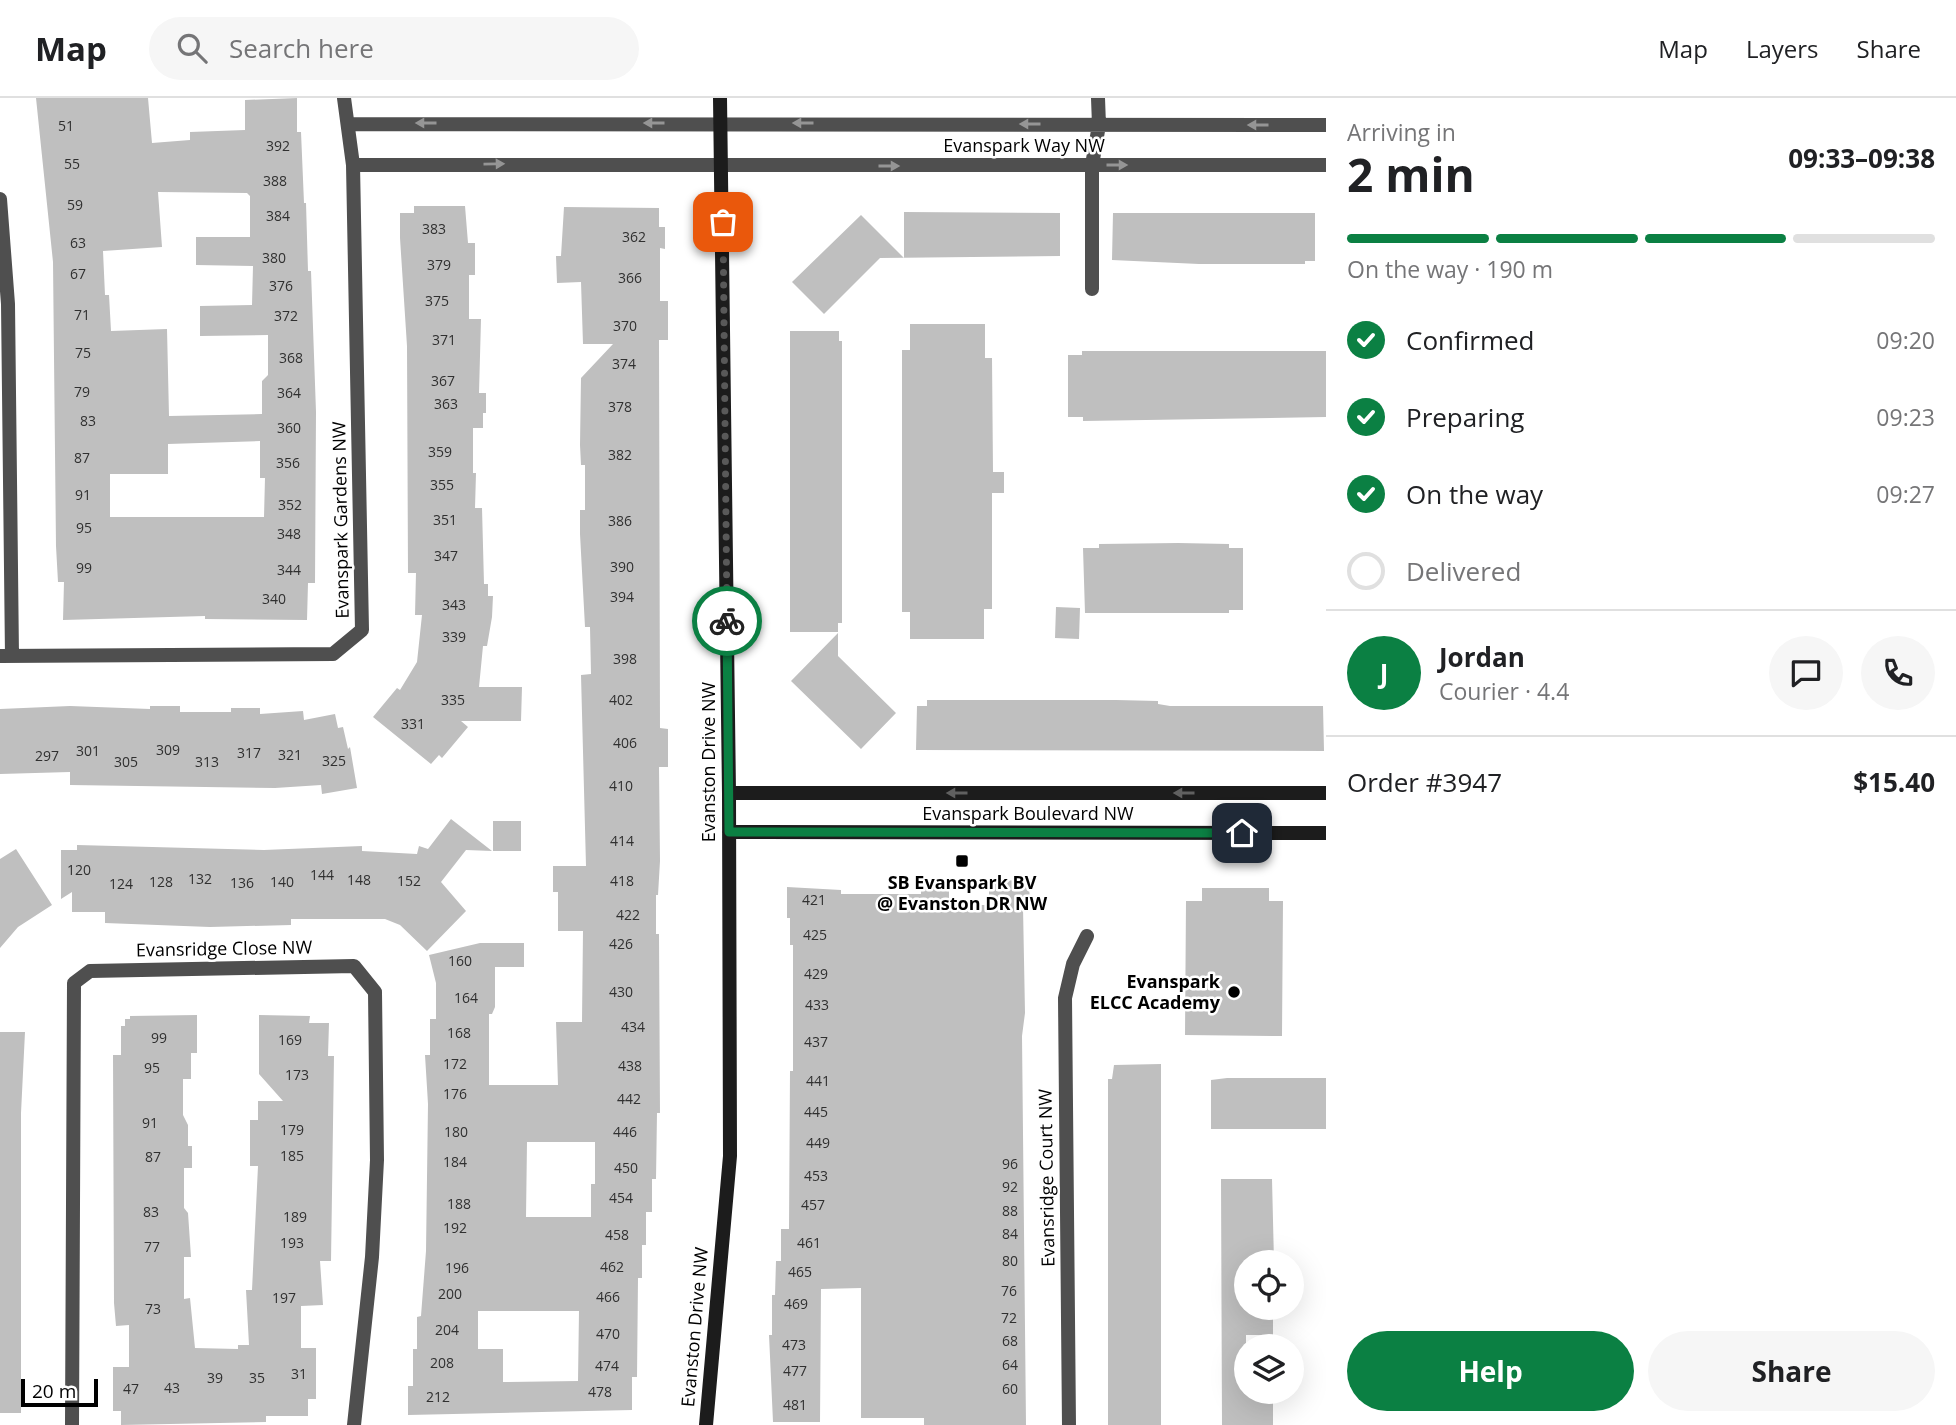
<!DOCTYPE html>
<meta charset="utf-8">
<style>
:root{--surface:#fff;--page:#f6f6f6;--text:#202124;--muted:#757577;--line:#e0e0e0;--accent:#0b8043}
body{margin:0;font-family:"Open Sans",sans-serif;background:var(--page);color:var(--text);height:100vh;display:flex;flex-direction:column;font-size:26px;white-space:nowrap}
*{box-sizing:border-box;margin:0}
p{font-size:23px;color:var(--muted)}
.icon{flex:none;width:38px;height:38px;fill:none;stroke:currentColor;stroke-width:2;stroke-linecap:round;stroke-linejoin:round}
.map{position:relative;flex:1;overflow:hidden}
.panel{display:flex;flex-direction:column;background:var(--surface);width:630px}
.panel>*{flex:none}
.tools{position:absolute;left:1234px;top:1152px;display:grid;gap:14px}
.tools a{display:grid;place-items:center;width:70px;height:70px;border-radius:50%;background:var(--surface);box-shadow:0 7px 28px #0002;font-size:35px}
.scale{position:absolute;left:21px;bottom:18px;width:77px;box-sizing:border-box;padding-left:7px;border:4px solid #000;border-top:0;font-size:19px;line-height:24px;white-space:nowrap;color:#000;-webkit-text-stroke:5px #fff;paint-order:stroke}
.pin{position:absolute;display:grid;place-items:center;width:60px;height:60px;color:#fff;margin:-30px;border-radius:14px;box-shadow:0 4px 10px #0006}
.courier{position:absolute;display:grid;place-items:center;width:70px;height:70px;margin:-35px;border:5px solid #0b8043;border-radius:50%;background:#fff;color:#222;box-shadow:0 2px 9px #0007}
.head em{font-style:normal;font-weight:700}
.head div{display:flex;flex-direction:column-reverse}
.head{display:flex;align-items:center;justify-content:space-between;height:119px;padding:0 21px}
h1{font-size:46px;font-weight:700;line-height:52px}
.bar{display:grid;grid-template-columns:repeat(4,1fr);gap:10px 7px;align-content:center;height:84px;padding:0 21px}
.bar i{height:9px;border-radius:5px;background:var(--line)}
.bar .current{background:var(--accent)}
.bar p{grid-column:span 4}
.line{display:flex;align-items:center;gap:18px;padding:0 21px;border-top:2px solid var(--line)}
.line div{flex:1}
.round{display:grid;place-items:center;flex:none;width:74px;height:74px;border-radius:37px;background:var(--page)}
ol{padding:0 21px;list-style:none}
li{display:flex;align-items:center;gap:21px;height:77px}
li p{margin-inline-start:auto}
li .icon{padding:7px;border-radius:50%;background:var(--accent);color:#fff;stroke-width:4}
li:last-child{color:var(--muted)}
li i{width:38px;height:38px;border:4px solid var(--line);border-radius:50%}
.primary-button{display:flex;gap:14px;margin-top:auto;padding:14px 21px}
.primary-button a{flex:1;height:80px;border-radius:42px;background:var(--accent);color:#fff;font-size:28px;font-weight:700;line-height:80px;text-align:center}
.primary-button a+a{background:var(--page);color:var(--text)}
header{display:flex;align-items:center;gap:42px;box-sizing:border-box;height:98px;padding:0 35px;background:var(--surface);border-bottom:2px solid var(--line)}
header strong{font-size:33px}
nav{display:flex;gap:38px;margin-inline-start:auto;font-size:24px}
.search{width:490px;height:63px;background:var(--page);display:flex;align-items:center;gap:18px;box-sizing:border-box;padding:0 24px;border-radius:38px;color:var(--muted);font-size:26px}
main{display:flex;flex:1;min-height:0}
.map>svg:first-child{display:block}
</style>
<header>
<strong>Map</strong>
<div class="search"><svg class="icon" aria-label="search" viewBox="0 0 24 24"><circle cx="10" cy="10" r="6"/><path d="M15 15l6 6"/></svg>Search here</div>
<nav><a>Map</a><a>Layers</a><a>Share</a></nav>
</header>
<main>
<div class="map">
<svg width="1326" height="1327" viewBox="0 0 1326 1327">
<rect width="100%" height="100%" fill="#fff"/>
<!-- building -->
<path fill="#bfbfbf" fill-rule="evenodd" d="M36,0H148L152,45L190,42V34L245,32V2L297,0V34H301L304,105H306L308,173H311L316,314L315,485H308L307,522L205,521V518L63,522L64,484H58L56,448L53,164ZM158,94L247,95L250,98V139H196V167L253,168L252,207L200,208V238L268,237V277L262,283V316L169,318L167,231L111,233L109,197H105L103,153L162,149ZM260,343V380H265L264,419H110V376H168V346Z
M414,108H465L468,145H475V177H469V221H481L479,295H486V315H483V330H473V375H476L475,410H482L484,486H488V498H493L492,519L487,548H483L479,589H522L521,623H461L468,629L442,660L439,657L431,666L373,619L397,590L400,592L417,564L422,517H415L416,475H408L407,248L400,140V115H414Z
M564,109L659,110V129H665V151L660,150V203H668V242H659L660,630L668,631V669H659L660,763L658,797H656V836H659L660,1015H657L656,1081H652V1114H646V1147H642V1180H638L637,1279H632V1312L408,1317V1288H413V1251H417V1219L421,1218L426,1153L428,1006L425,957H430V921H436V885L429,857L480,845H524V869H495V909L492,916H489V987H558L556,924H582L583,833H558V794H553V768H586L581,577L591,576L590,529H585L580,436V412H585V367H581L580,347L581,280L613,246H583L581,184L557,185L556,158H561ZM527,1044H595V1086H591V1119H526ZM478,1213H579L578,1283L503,1284V1251H478Z
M904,114L1060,115V158L880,160L824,216L792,184L861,117L904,160Z
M1113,115H1315V163H1305V166H1199L1112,162Z
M910,226H985V260H992L993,374H1004V395H992V511H984V541H910V514H902V252H910Z
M790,233H839V243H842V525H838V534H790Z
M1082,253H1326V319L1083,323V319H1068V257H1082Z
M1178,445L1229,446V450H1243V512H1229V515H1085L1083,450H1099V446Z
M1056,509L1080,510L1079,541L1055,540Z
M838,535V558L896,615L861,651L791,583Z
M927,602H1116L1158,603V606L1170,608H1323L1324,653L916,652L917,608H927Z
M70,608L150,611V608H180V614H231V610H260V616L303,613L304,622L335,616L338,630L343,629L348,651L350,649L357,690L322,696L321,687L275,690L70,687V674L0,676V611Z
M451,721L492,753L466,752L441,784L466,813L427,853L400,827L385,821H291V827L210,829L105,825V814H72V794L61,801V752H77V747L264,752L362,748V753L417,756L419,748L428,751Z
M493,723H521V753H493Z
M16,751L52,807L18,829L0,850V761Z
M1028,782L1031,809H1023L1025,915L1022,938L1026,1327H924V1320H861V1190L821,1191L820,1324H773L769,1237H772V1197H775L776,1163H781V1131H789L790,973H793V847H790V820H787V789L841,792V796H921V783H949V807H989V783Z
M1202,790H1269V803H1283L1282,938L1185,937L1186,803H1202Z
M197,917V955H191V981H183V1017L188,1027V1048H192V1070H184V1110L188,1115L191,1159H184V1201L190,1200L195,1250L238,1251V1247H249L246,1192H252L258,1068H250V1022H258V1003H283L259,976V917L310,918L309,925H329L328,958H334L331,1163H320L323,1207L301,1208V1250H316V1301H308V1318H266V1324L121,1327V1313H113V1269H129V1227L116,1228L114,1205L113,957H121V928H125V921H130V918Z
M0,934H25L21,1015V1315H0Z
M1161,966V1327H1108V981H1112L1114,967Z
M1227,980H1326V1031H1211V982Z
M1221,1081H1272L1274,1164H1246V1209H1273V1237H1246V1293H1273V1327H1222Z"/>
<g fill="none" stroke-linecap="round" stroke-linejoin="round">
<!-- street -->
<path stroke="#4f4f4f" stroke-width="14" d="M348,26L1326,27
M353,67H1326
M0,101L8,206L12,558
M1092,191V67L1099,27L1098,0
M0,558L333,556L362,532L353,67L344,0
M72,1327L74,885L90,873L354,868L375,894L377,1062L372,1159L354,1327
M1069,1327L1065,900L1073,866L1087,838"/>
<!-- secondary -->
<path stroke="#1c1c1c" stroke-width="14" d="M729,695H1326
M729,734L1326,735
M706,1327L730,1058L729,695L720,0"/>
</g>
<!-- one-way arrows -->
<defs><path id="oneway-solid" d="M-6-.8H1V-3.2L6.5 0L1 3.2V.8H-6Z" transform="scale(1.75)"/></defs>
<g fill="#959595">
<use href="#oneway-solid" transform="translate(426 25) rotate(180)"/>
<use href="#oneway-solid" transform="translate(654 25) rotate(-180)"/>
<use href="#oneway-solid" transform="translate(803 25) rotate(-180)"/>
<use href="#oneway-solid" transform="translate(1030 26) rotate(-180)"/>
<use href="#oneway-solid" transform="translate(1258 27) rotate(180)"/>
<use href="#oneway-solid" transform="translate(494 66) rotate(-1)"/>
<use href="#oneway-solid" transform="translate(1117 67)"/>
<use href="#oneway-solid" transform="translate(889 68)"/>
</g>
<g fill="#606060">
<use href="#oneway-solid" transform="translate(957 695) rotate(-180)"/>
<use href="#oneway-solid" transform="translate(1184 695) rotate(-180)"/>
</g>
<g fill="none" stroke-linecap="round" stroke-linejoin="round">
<!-- done -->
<path stroke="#595959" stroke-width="7" stroke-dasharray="0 12.6" d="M723,124L727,523"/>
<!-- route -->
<path stroke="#0b8043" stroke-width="9" d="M727,523L729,734L1242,735"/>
</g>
<!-- markers -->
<g fill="#000" stroke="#fff" stroke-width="2.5">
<rect x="955" y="756" width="14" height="14" rx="3.5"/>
<circle cx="1234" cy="894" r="7"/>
</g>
<g text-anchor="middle" stroke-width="5" stroke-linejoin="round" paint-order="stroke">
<!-- number labels -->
<g font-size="14" fill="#303030">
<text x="66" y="33">51</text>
<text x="278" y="53">392</text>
<text x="72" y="71">55</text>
<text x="275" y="88">388</text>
<text x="75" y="112">59</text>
<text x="278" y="123">384</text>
<text x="434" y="136">383</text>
<text x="634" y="144">362</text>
<text x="78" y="150">63</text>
<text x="274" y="165">380</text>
<text x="439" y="172">379</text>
<text x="78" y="181">67</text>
<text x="630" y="185">366</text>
<text x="281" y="193">376</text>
<text x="437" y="208">375</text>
<text x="82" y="222">71</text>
<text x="286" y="223">372</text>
<text x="625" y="233">370</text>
<text x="444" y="247">371</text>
<text x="83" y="260">75</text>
<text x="291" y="265">368</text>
<text x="624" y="271">374</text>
<text x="443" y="288">367</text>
<text x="82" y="299">79</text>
<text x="289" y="300">364</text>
<text x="446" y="311">363</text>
<text x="620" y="314">378</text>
<text x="88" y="328">83</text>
<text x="289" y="335">360</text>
<text x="440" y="359">359</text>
<text x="620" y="362">382</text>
<text x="82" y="365">87</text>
<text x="288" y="370">356</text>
<text x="442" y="392">355</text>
<text x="83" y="402">91</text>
<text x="290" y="412">352</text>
<text x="445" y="427">351</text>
<text x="620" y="428">386</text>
<text x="84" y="435">95</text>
<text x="289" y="441">348</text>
<text x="446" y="463">347</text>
<text x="622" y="474">390</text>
<text x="84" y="475">99</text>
<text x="289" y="477">344</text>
<text x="622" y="504">394</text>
<text x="274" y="506">340</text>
<text x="454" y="512">343</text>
<text x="454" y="544">339</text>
<text x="625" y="566">398</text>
<text x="453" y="607">335</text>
<text x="621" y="607">402</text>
<text x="413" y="631">331</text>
<text x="625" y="650">406</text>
<text x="168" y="657">309</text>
<text x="88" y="658">301</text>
<text x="249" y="660">317</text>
<text x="290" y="662">321</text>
<text x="47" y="663">297</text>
<text x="334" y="668">325</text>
<text x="126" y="669">305</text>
<text x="207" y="669">313</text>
<text x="621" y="693">410</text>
<text x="622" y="748">414</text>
<text x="79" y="777">120</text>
<text x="322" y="782">144</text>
<text x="200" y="786">132</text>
<text x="359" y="787">148</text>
<text x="409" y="788">152</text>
<text x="622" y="788">418</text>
<text x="161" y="789">128</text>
<text x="282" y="789">140</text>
<text x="242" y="790">136</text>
<text x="121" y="791">124</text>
<text x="814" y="807">421</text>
<text x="628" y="822">422</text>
<text x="815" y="842">425</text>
<text x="621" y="851">426</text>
<text x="460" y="868">160</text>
<text x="816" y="881">429</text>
<text x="621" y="899">430</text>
<text x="466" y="905">164</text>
<text x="817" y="912">433</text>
<text x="633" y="934">434</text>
<text x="459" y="940">168</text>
<text x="159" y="945">99</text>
<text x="290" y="947">169</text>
<text x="816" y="949">437</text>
<text x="455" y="971">172</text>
<text x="630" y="973">438</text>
<text x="152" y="975">95</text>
<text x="297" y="982">173</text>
<text x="818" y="988">441</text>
<text x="455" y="1001">176</text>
<text x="629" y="1006">442</text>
<text x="816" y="1019">445</text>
<text x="150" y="1030">91</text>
<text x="292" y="1037">179</text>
<text x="456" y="1039">180</text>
<text x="625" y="1039">446</text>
<text x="818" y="1050">449</text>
<text x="292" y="1063">185</text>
<text x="153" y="1064">87</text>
<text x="455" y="1069">184</text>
<text x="1010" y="1071">96</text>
<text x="626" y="1075">450</text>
<text x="816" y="1083">453</text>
<text x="1010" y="1094">92</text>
<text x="621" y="1105">454</text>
<text x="459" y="1111">188</text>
<text x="813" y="1112">457</text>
<text x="1010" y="1118">88</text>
<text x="151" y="1119">83</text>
<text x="295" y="1124">189</text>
<text x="455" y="1135">192</text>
<text x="1010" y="1141">84</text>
<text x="617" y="1142">458</text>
<text x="292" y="1150">193</text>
<text x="809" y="1150">461</text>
<text x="152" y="1154">77</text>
<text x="1010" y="1168">80</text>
<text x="612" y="1174">462</text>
<text x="457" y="1175">196</text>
<text x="800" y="1179">465</text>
<text x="1009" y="1198">76</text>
<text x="450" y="1201">200</text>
<text x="608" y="1204">466</text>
<text x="284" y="1205">197</text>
<text x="796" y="1211">469</text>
<text x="153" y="1216">73</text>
<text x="1009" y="1225">72</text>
<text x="447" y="1237">204</text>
<text x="608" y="1241">470</text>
<text x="1010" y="1248">68</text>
<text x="794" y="1252">473</text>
<text x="442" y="1270">208</text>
<text x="1010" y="1272">64</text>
<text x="607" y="1273">474</text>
<text x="795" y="1278">477</text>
<text x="299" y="1281">31</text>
<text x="215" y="1285">39</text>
<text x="257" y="1285">35</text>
<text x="172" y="1295">43</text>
<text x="131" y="1296">47</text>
<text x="1010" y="1296">60</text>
<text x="600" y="1299">478</text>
<text x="438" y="1304">212</text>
<text x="795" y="1312">481</text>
</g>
<!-- street labels -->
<g font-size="18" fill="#000" stroke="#fff">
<text x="1024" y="54">Evanspark Way NW</text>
<text transform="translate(341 422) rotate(-91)" y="6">Evanspark Gardens NW</text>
<text transform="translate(709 664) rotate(-90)" y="6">Evanston Drive NW</text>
<text x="1028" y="722">Evanspark Boulevard NW</text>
<text transform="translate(224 851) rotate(-1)" y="6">Evansridge Close NW</text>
<text transform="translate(1047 1080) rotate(-91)" y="6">Evansridge Court NW</text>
<text transform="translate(695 1229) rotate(-85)" y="6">Evanston Drive NW</text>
</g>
<!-- poi labels -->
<g font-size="18" font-weight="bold" fill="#000" stroke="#fff">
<text x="962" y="791">SB Evanspark BV<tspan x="962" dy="21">@ Evanston DR NW</tspan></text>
<text x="1220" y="890" text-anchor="end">Evanspark<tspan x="1220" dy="21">ELCC Academy</tspan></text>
</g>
</g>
</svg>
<div class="tools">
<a><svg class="icon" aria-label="locate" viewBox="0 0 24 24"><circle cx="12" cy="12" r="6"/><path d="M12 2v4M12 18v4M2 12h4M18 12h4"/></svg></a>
<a><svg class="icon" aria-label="layers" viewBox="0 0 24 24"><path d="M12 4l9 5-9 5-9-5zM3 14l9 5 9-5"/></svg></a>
</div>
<div class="scale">20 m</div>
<div class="pin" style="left:723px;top:124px;background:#ea580c"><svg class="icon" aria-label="bag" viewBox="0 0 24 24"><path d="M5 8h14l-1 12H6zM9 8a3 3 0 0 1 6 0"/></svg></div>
<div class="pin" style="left:1242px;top:735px;background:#1f2937"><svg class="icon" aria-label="home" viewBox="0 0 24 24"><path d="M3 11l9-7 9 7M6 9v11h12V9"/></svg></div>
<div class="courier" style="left:727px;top:523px"><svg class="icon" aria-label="bike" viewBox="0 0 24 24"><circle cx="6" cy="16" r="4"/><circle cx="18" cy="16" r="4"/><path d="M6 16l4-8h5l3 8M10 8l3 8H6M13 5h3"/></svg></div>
</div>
<section class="panel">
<div class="head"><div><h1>2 min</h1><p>Arriving in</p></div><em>09:33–09:38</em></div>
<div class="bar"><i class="current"></i><i class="current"></i><i class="current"></i><i></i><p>On the way · 190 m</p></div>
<ol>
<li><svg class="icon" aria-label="check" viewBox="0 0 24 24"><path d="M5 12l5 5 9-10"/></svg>Confirmed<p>09:20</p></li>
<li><svg class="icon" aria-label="check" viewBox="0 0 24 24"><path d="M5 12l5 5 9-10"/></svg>Preparing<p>09:23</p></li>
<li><svg class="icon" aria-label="check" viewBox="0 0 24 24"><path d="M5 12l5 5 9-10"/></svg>On the way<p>09:27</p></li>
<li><i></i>Delivered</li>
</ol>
<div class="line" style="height:126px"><b class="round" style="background:var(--accent);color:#fff">J</b><div><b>Jordan</b><p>Courier · 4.4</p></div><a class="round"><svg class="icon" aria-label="chat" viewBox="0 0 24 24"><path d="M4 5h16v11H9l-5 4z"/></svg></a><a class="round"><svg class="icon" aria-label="phone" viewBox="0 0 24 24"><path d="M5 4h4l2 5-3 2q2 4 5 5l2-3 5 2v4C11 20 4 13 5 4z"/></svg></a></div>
<div class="line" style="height:91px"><div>Order #3947</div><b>$15.40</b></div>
<div class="primary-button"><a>Help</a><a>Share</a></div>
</section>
</main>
